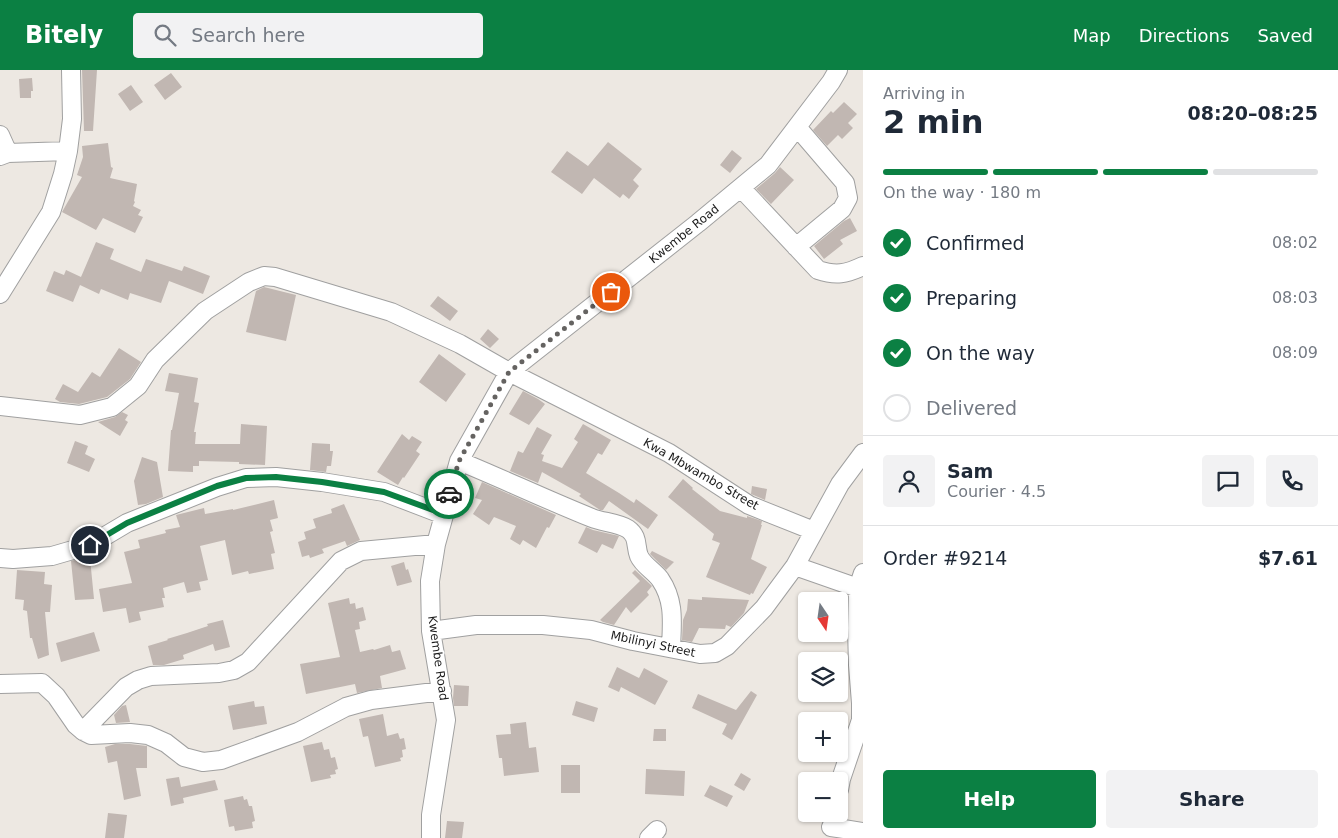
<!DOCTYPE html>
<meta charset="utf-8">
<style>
:root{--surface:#fff;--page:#f2f2f3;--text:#1f2937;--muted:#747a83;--line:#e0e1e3;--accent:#0b8043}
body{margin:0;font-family:"DejaVu Sans",sans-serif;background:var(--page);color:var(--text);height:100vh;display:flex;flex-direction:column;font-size:19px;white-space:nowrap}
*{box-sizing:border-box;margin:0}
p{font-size:16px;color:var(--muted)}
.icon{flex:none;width:28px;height:28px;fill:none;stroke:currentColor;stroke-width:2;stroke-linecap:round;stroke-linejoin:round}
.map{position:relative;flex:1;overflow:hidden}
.details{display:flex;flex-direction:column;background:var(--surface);width:475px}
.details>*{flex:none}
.needle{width:32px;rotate:167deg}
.tools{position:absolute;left:798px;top:522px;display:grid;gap:10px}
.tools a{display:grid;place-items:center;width:50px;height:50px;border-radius:5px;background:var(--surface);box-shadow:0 1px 4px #0004;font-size:25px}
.pin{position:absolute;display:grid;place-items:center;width:42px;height:42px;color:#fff;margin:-21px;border:2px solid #fff;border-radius:50%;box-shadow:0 1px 5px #0007}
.courier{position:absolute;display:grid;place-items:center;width:50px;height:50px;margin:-25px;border:4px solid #0b8043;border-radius:50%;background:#fff;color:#222;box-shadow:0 1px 6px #0007}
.head em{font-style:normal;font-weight:700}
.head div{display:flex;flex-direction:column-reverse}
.head{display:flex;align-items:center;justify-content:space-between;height:85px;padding:0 20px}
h1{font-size:32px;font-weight:700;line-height:38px}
.bar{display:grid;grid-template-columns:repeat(4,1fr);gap:8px 5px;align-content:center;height:60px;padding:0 20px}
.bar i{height:6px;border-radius:4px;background:var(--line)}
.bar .active{background:var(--accent)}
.bar p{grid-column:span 4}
.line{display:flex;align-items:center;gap:12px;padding:0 20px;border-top:1px solid var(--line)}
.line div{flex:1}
.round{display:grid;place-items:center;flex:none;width:52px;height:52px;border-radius:5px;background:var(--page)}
ol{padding:0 20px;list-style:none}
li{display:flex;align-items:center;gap:15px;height:55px}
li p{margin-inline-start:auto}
li .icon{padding:5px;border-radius:50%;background:var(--accent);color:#fff;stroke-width:4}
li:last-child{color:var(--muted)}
li i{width:28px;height:28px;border:2px solid var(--line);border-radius:50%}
.action{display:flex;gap:10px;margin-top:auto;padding:10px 20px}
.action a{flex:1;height:58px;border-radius:5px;background:var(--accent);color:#fff;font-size:20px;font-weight:700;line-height:58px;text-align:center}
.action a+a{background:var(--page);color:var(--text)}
header{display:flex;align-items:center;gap:30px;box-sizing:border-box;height:70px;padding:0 25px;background:var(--accent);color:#fff}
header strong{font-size:24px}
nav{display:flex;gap:28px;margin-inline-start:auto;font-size:18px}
.search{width:350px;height:45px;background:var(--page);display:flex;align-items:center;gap:12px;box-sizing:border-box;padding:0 18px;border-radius:5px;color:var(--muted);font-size:19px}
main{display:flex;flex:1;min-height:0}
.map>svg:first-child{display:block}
</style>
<header>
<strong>Bitely</strong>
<div class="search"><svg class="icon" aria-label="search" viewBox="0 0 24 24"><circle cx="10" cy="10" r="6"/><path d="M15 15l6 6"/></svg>Search here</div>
<nav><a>Map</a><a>Directions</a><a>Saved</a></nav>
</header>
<main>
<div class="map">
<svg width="863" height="768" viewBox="0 0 863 768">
<rect width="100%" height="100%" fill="#ede8e2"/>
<!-- building -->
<path fill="#c1b7b2" d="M82,0H97L93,61H84Z
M171,3L182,17L165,30L154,15Z
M32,8L33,21H31V28H20L19,9Z
M131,15L143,32L130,41L118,24Z
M844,32L857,44L848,53L853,58L842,69L838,65L827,76L813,60L831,41L833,43Z
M608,72L642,99L633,110L639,116L629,129L623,124L620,128L594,108L582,124L551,102L567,81L588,96Z
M108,73L111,97L113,98L110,108L137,114L134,131L135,132L133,136L141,140L138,145L143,147L135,163L103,148L96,160L62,142L82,107L77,105L83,87L82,76Z
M732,80L742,88L730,103L720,95Z
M780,97L794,110L771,134L756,119L775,103Z
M850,148L857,161L840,170L843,174L824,189L814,176L844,151Z
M96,172L114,179L110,189L141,202L146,189L182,201L184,196L210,206L203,224L169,211L161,233L130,223L128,230L101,219L99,224L80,215L73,232L46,221L54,201L64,205L66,200L81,207Z
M264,217L296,225L286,271L246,262L256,221Z
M438,226L458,241L450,251L430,236Z
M488,259L499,269L490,278L480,269Z
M119,278L141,292L130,309L107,327L79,334L60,332L55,329L63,314L78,322L92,302L100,307Z
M439,284L466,304L446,332L419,312Z
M169,303L198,308L194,332L199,333L194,362H196L195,374H240L241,354L267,356L265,395L239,394V392L199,391V396H193V402L168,401L171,360H172L179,323L165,321Z
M523,321L538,329L545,334L529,355L509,344Z
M122,342L128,345L125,350L128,352L120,366L98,352L115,347Z
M583,354L611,370L602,385L598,383L586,403L619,423L634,433L636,429L658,445L648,459L609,431L603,440H600L579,426L581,424L542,402L538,413L510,401L518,381L523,383L537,357L552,365L541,384L544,385L542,391L562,398L578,372L574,369Z
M402,364L409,370L412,366L422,372L416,381L420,384L404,408L403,407L398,415L377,402Z
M75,371L88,376L85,384L95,389L89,402L67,393Z
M312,373L330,374V381H333L331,396H327L326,402L310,400Z
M142,387L157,392L163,427L146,434L138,435L134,411Z
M683,409L693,418L692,419L720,441L747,448V446L762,451L761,455H762L751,489L767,497L753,524L751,523L750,525L706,507L720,473L712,470L714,464L668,427Z
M482,412L556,445L549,458L547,457L536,478L523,470L520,475L510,469L516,456L494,447L489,455L473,444L482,430L475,428Z
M752,416L767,419L765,430L751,424Z
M274,430L278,448L270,450L273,461L270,462L275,483L271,484L274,499L249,504L248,501L232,505L225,470L200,476L208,510L199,512L201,520L187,523L184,512L163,518L165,528H162L164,537L139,542L141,550L129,553L126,538L103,542L99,519L132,513L124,482L140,478L138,470L166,463L165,460L180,457L176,445L204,438L205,444L233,439V440Z
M344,434L360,470L347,476L345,471L322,479L324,483L310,488L309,485L302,487L298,472L306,469L304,462L316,458L313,449L332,443L331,439Z
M586,457L593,460L619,466L613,479L602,474L597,483L578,473Z
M652,481L674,492L666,500L650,484Z
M82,488H90L94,529L75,530L71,491Z
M404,492L406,500L408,499L412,512L397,516L391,496Z
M17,500L45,502L44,514L52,515L50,542H45L49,585L38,589L32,568H30L27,541L23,540L24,530L15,529Z
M635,500L652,516L647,522L649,525L631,543L626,537L614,555L603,552L600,550L640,511L632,503Z
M702,527L749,530L744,543L731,557L726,555L725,559L699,558L692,572L682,570L683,550L687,540L688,529L702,530Z
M349,528L350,534L355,533L356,539L363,537L366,550L359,552L360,559L355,560L360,582L373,579L374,580L390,575L392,582L400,580L406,599L380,606L382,618L357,623L355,614L306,624L300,594L340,587L328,533Z
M223,550L230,577L215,581L213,574L183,585L184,589L164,595H153L148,576L168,570L167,569L187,563L208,556L207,554Z
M94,562L100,581L61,592L56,573Z
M617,597L639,608L644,598L668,611L655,635L621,617L619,622L608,617Z
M454,615L469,616L468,636H454L453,628Z
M751,621L757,625L732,670L722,664L727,654L692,638L698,624L736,640Z
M254,631L255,637L264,636L267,654L233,660L228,636Z
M576,631L598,638L594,652L572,645Z
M126,635L130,652L116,653L114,645L122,636Z
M383,644L387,666L398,663L400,669L404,668L406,679L402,680L403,687L400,688L401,691L375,697L368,666L363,667L359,649Z
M526,652L529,678L536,677L539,702L504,706L502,688H499L496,665L511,664L510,654Z
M654,659H666V671H653Z
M322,672L324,680L329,679L331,688L335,687L338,699L335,700L336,704L330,705L331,708L311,712L303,676Z
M115,674H130L147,676V698H136L141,726L124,730L117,691L108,693L105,677Z
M561,695H580V723H561Z
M646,699L685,701L684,726L645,724Z
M741,703L751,709L744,721L734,715Z
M179,707L181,717L215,710L218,720L183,728L184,733L171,736L166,709Z
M710,715L733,726L727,737L704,726Z
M243,726L244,730L247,729L249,736H252L255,751L252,752L253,758L235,761L234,756L229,757L224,730Z
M108,743L127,745L124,768H105Z
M447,751L464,752L462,768H445Z"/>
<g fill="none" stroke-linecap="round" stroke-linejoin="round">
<defs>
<path id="minor" d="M0,65L8,83
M0,86L8,83L68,81
M741,118L818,200C836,206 846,204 863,196
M796,177L842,139L848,128L845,113L797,57
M0,224L51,142L63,104L68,81L72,49L71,0
M0,336L80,345L112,337L138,316L155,290L205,241L249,212L264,206L275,207L391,242L460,274L509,302L669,383L749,435L814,461
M459,391C503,409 547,430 592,448C602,452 619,453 628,459C639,467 635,476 639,486C643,495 654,501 660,509C675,531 672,552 671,578
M0,488L13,489L52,486L90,475L127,453L217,417L246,408L276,407L322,412L384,422L444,445
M795,496L858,518
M431,561L476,555H543L591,560L633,571L700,584L715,583L727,576L764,538L795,496L840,414L863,383
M0,614L42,613L56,626L76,655L83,661L91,665L130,663L148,665L166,673L184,687L203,692L221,690L298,662L346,637L371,630L442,621
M83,661L126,617L138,610L151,606L219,603L234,600L248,592L341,491L361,481L436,474
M839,720L841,709L861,650V633L858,595L857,558L858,518L863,503
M831,757L863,762
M431,768V745L446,650L431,561L430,511L436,474L459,391L509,302L698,153L768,95L831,12L838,0
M649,768L657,760"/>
</defs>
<!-- minor casing -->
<use href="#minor" stroke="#a0a0a0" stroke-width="20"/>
<!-- minor -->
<use href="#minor" stroke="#fff" stroke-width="18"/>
</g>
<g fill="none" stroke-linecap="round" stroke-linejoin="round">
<!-- done -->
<path stroke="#656361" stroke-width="5" stroke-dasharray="0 9" d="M449,424L459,391L509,302L611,222"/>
<!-- route -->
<path stroke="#0b8043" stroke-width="6" d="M90,475L127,453L217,416L246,408L276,407L322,412L384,422L444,444L449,424"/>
</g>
<g text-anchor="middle" stroke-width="4" stroke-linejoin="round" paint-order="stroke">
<!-- street labels -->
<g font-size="12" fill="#1c1c1c" stroke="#fff">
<text transform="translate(684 164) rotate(-39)" y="4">Kwembe Road</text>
<text transform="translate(701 404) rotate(30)" y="4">Kwa Mbwambo Street</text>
<text transform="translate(653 574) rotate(12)" y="4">Mbilinyi Street</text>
<text transform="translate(438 588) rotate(82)" y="4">Kwembe Road</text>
</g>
</g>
</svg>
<div class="tools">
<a><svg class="needle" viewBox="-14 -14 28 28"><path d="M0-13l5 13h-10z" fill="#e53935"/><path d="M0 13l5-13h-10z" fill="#747a83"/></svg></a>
<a><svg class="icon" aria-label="layers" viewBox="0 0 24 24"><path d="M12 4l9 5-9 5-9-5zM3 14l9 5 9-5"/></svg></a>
<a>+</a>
<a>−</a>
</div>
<div class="pin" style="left:611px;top:222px;background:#ea580c"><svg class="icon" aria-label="bag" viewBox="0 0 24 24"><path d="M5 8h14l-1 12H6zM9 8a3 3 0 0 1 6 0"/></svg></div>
<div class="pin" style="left:90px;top:475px;background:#1f2937"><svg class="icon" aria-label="home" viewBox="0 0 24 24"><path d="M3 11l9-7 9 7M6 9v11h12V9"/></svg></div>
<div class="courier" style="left:449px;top:424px"><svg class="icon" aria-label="car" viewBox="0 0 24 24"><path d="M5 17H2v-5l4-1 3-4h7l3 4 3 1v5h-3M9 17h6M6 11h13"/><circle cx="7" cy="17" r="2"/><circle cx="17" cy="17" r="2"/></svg></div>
</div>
<section class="details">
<div class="head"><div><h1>2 min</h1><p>Arriving in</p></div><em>08:20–08:25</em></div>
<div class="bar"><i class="active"></i><i class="active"></i><i class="active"></i><i></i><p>On the way · 180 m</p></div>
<ol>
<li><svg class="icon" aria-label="check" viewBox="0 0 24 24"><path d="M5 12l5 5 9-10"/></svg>Confirmed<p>08:02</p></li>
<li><svg class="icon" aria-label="check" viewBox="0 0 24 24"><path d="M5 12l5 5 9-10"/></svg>Preparing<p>08:03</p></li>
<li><svg class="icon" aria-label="check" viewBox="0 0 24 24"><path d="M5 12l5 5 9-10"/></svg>On the way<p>08:09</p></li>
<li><i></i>Delivered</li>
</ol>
<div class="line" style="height:90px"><a class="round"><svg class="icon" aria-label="person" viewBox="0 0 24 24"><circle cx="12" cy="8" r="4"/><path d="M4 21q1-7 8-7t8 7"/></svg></a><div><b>Sam</b><p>Courier · 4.5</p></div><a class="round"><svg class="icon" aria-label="chat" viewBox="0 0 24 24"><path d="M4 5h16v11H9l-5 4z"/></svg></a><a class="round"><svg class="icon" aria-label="phone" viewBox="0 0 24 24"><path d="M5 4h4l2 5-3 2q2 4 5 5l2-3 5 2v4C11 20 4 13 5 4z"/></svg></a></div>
<div class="line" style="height:65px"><div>Order #9214</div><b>$7.61</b></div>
<div class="action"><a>Help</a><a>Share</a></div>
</section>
</main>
